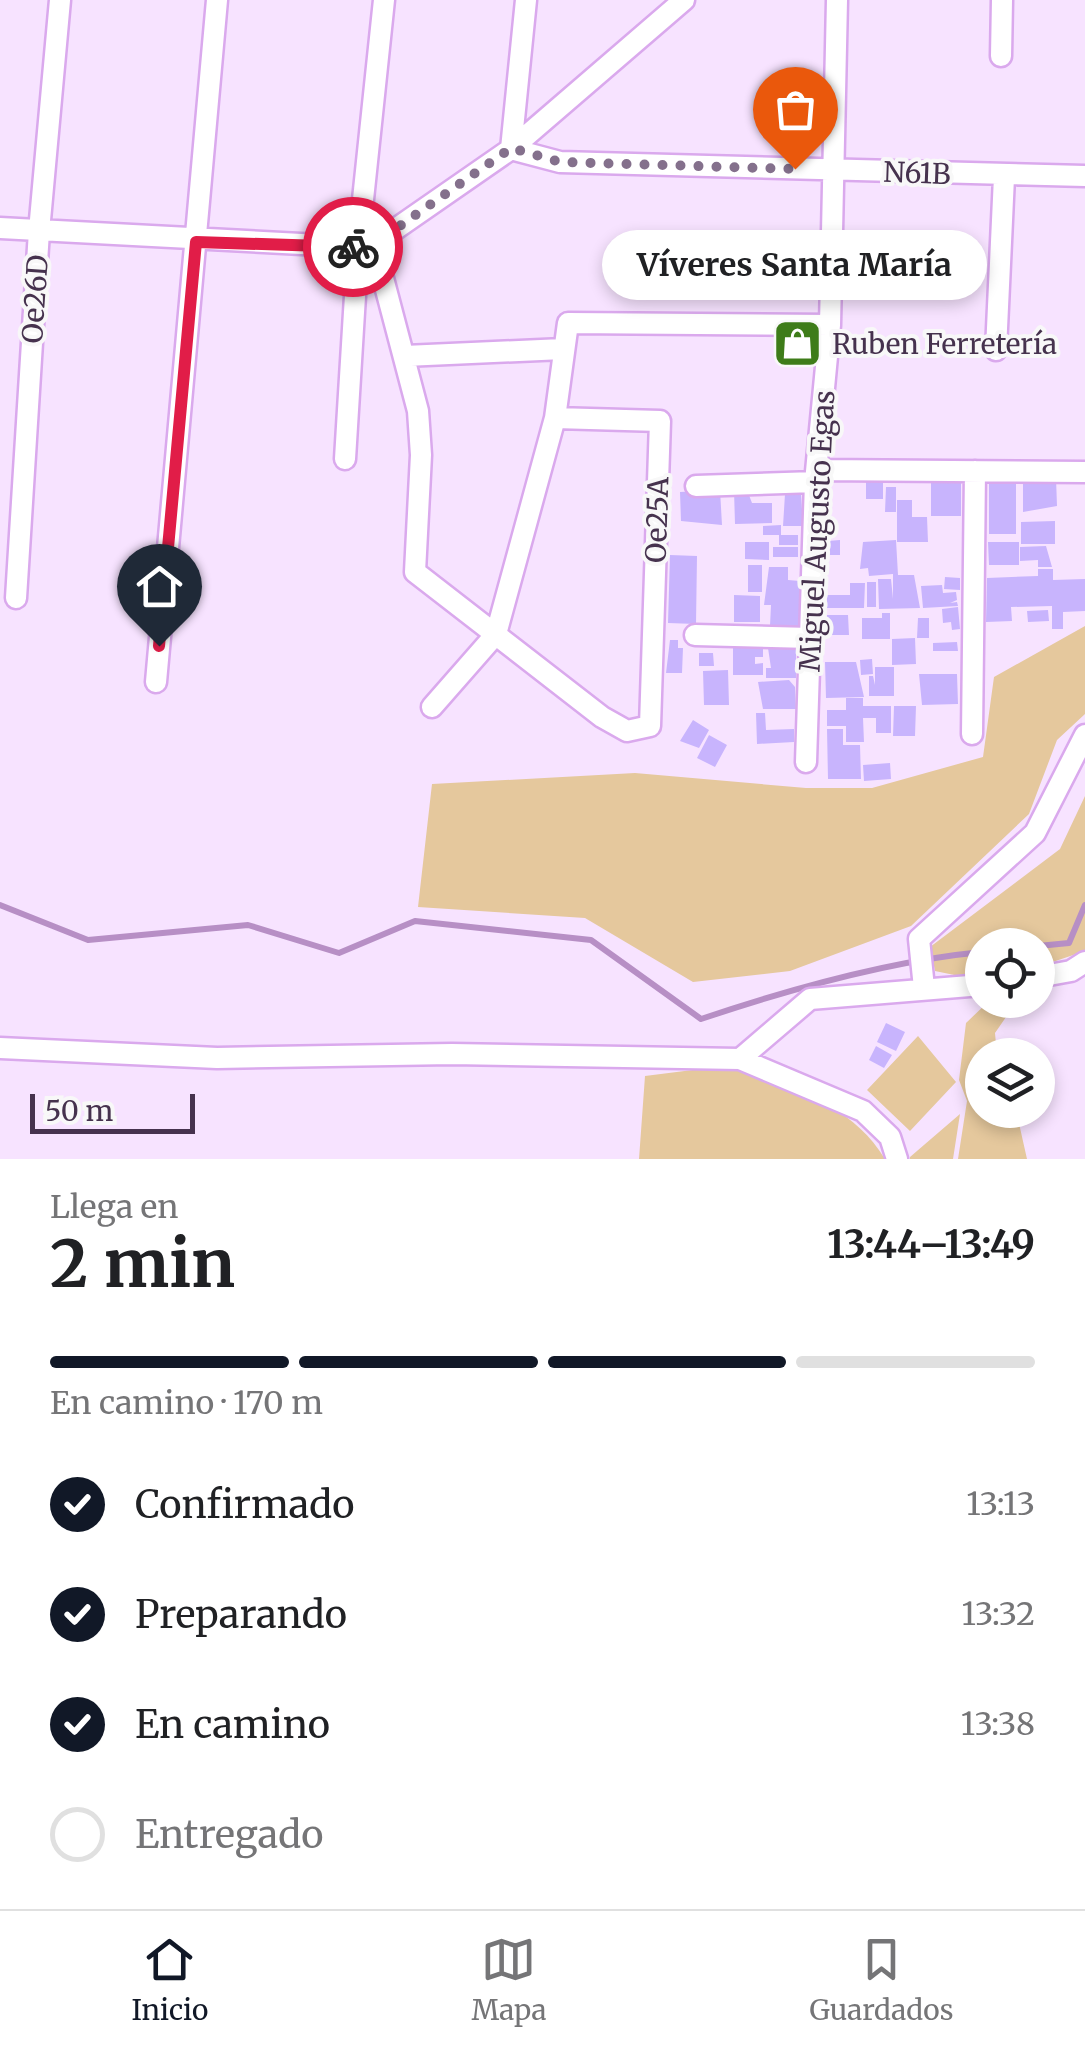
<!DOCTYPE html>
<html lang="es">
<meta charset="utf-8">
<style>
:root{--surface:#fff;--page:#f6f6f6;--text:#202124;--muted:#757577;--line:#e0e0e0;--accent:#111827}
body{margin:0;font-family:Merriweather,serif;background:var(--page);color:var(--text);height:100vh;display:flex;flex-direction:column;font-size:38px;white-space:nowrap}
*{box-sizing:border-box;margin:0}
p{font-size:32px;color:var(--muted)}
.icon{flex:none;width:55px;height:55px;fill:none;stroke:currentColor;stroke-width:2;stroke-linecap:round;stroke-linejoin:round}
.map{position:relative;height:1159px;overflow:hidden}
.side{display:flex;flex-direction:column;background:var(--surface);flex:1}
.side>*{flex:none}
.fabs{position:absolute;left:965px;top:928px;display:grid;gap:20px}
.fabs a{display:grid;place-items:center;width:90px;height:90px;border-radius:50%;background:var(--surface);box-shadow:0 5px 15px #0003;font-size:50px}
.scale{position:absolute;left:30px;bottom:25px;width:165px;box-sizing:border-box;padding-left:10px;border:5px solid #46324e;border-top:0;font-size:28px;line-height:35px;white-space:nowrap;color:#46324e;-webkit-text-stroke:8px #f8f8f8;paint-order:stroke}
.pin{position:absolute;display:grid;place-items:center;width:85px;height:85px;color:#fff;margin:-102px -42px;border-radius:50% 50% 50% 0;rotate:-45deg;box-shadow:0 0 10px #0007}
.pin .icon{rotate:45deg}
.courier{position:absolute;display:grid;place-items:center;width:100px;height:100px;margin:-50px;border:8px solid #e11d48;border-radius:50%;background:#fff;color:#222;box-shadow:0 2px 12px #0007}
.bubble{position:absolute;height:70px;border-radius:35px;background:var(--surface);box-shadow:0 5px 15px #0003;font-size:32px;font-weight:700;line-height:70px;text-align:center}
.summary em{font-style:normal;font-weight:700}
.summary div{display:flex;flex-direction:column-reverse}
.summary{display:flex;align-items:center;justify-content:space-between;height:170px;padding:0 50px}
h1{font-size:65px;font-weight:700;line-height:75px}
.bar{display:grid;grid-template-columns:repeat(4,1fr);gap:15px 10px;align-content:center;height:120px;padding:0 50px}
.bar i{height:12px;border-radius:8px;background:var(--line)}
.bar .active{background:var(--accent)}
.bar p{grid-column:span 4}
ol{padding:0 50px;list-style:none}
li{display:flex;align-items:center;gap:30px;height:110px}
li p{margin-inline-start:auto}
li .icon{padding:10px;border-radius:50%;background:var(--accent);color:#fff;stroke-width:4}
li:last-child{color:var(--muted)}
li i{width:55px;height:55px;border:5px solid var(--line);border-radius:50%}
.tab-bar{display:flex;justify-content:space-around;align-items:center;height:140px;border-top:2px solid var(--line);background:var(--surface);font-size:28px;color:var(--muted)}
.tab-bar a{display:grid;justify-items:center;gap:5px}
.tab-bar .active{color:var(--accent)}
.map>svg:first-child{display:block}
</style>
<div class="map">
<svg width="1085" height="1159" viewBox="0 0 1085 1159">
<rect width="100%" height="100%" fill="#f7e3ff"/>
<!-- green -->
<path fill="#e5c89d" d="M1085,626V714L1057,740L1029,814L911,926L790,971L693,982L585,918L418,907L432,784L635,773L806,788H872L983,757L994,677Z
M1085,796V951L1038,967V945H982V975L964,977L935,971L930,947L1060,849Z
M990,1000H1014L1015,1004L995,1033L997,1055H982V1110H1016L1027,1159H958L967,1101L959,1080L966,1023Z
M918,1036L956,1082L910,1131L867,1090Z
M740,1064C795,1089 852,1105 885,1159H639L645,1076Z
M960,1114L953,1159H910V1157Z"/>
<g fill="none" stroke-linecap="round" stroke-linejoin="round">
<!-- stream -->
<path stroke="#b78fc5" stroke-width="6" d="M0,905L88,940L248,925L339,953L415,921L591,940L701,1019C790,989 888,961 982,952
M1038,946L1069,943L1085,905"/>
</g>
<!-- building -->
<path fill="#c8b4fd" d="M866,473H883V499H866Z
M931,476H961V516H931Z
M989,478H1016V534H989Z
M1023,478H1056L1057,506L1023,512Z
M886,487H896V512H885Z
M720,490L722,525L681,521L680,492Z
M734,490H747L752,503H772V523L735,524Z
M801,493L803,526H783L785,494Z
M897,500H912V517H927L928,542H897Z
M1055,521V544H1021V522Z
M781,525V535H763V526Z
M779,535H798V545H779Z
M840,540V555H829L828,541Z
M896,540L898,575H914L920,608L879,609L878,579H891L893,599V574L869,576L868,568L860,569L863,542Z
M745,542H769V560L745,559Z
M988,542H1019V565H989Z
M1046,546L1052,567H1038V560L1020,561V547Z
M773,547H798V557H773Z
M670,555L697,556L696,624L668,623Z
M748,565H762V592H748Z
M769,567H788V580L800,581V626H770L771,605H764Z
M1038,569H1053V580L1085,579V611L1063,612V629H1052V606L1011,607L1012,621L986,622L987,578L1038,576Z
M945,577L960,578V590L944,589Z
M867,582H876V607H867Z
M850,583H865L864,608H827V595H850Z
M942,585L943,593L956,592L957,600L950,603L957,602L958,606L923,608L921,586Z
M734,595L760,596V622H734Z
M958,607L960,629L952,630L951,622L943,623L942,609Z
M1048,610L1049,621L1028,622L1027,611Z
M882,613H890V639H862V618H882Z
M827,615H848L849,635H828Z
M918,618H929V638H917Z
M915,638L916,664L892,665V639Z
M670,640H678V648H683L682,673H666Z
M957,642L958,651H933V643Z
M733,645H763V657H755V664L763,663V675H733Z
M768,648H796V678H766V668H771Z
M699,653H713L714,666H699Z
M872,659L873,674L861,675L860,660Z
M825,662H856L864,697L826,698Z
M875,667H894V696H869V676H873L875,685Z
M728,670L729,705H704L703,671Z
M919,674H957L958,704L922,705Z
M789,680L795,687L796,709H763L758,682Z
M846,698H863V706H891V733H876V718H863L864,742H846V726H827V710H846Z
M894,706H916L915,736H893Z
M756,713H765L766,730L794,729V742L757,744Z
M693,720L709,730L699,748L680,741Z
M827,729H843V745H860L861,779H828Z
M709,735L727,745L715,767L697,758Z
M890,763L891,779L864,781L863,765Z
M886,1023L905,1032L896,1051L877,1042Z
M876,1046L892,1055L884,1068L869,1060Z"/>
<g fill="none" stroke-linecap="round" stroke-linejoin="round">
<defs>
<path id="minor" d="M526,0L511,149L560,162L1085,176
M1001,56L1002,0
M0,228L358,247L374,244L511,149L684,0
M374,244L418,411L421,455L415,572L602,717L627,731L650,726L660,421L555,418
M996,350L1004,177
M405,356L563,349
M345,459L358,247L384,0
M818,470L1085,472
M696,486L815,482
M16,598L39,231L60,0
M695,635L810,638
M156,682L217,0
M432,707L496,634L555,418L568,323L830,325
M972,734L975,471
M806,762L815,482L830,325L837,0
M1038,977L1071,971L1085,962
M924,988L919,939L1035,833L1085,735
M0,1048L217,1058L452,1054L740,1059L863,1111L890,1137L897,1159
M740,1059L810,999L982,985"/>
</defs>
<!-- minor casing -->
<use href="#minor" stroke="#daa9ed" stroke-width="25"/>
<!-- minor -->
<use href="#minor" stroke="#fff" stroke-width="20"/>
</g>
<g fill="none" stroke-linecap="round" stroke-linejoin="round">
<!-- done -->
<path stroke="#84708c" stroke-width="10" stroke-dasharray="0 18" d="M353,247L374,244L511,148L560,162L795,169"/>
<!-- route -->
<path stroke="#e11d48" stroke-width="12" d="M159,646L196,242L353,247"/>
</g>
<!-- icons -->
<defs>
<symbol id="shop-square" viewBox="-11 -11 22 22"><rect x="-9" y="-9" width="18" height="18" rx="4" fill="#3e7c19" stroke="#f8f8f8"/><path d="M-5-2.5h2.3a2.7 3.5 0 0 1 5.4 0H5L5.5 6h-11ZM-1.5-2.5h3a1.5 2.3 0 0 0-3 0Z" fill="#fff"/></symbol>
</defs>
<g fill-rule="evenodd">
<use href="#shop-square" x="770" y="316" width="55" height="55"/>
</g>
<g text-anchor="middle" stroke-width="8" stroke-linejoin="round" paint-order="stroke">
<!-- street labels -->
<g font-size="28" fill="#46324e" stroke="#f8f8f8">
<text transform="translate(917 173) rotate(2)" y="10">N61B</text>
<text transform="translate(35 299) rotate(-86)" y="10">Oe26D</text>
<text transform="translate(657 520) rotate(-88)" y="10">Oe25A</text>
<text transform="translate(817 531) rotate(-87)" y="10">Miguel Augusto Egas</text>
</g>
<!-- poi labels -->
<g font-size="28" fill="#46324e" stroke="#f8f8f8" text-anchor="start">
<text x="832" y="354">Ruben Ferretería</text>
</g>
</g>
</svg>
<div class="fabs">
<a><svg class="icon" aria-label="locate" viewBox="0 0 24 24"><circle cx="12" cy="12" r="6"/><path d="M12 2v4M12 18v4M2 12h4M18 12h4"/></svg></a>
<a><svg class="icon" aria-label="layers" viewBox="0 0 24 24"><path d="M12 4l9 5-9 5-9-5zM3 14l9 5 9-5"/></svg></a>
</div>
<div class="scale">50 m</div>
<div class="pin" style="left:795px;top:169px;background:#ea580c"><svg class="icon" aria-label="bag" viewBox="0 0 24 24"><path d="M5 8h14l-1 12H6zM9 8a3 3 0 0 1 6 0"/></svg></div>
<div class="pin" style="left:159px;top:646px;background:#1f2937"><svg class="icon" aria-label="home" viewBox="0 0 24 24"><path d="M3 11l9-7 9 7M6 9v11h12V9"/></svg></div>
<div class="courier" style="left:353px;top:247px"><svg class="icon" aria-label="bike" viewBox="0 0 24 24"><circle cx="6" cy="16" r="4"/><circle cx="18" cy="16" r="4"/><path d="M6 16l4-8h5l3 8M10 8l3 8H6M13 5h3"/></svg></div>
<div class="bubble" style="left:602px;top:230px;width:385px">Víveres Santa María</div>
</div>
<section class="side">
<div class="summary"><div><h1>2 min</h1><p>Llega en</p></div><em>13:44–13:49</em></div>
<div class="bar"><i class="active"></i><i class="active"></i><i class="active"></i><i></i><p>En camino · 170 m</p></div>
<ol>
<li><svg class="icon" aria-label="check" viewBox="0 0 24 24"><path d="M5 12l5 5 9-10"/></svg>Confirmado<p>13:13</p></li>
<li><svg class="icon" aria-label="check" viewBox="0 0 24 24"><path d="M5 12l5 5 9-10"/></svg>Preparando<p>13:32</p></li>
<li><svg class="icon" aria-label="check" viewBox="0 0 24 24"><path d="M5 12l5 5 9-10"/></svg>En camino<p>13:38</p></li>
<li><i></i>Entregado</li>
</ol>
</section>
<nav class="tab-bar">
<a class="active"><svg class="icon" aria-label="home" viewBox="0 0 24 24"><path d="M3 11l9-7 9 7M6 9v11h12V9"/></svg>Inicio</a>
<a><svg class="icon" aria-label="map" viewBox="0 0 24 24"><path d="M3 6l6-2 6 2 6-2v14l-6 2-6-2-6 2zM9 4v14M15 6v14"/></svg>Mapa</a>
<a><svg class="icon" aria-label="saved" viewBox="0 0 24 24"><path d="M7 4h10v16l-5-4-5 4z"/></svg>Guardados</a>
</nav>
